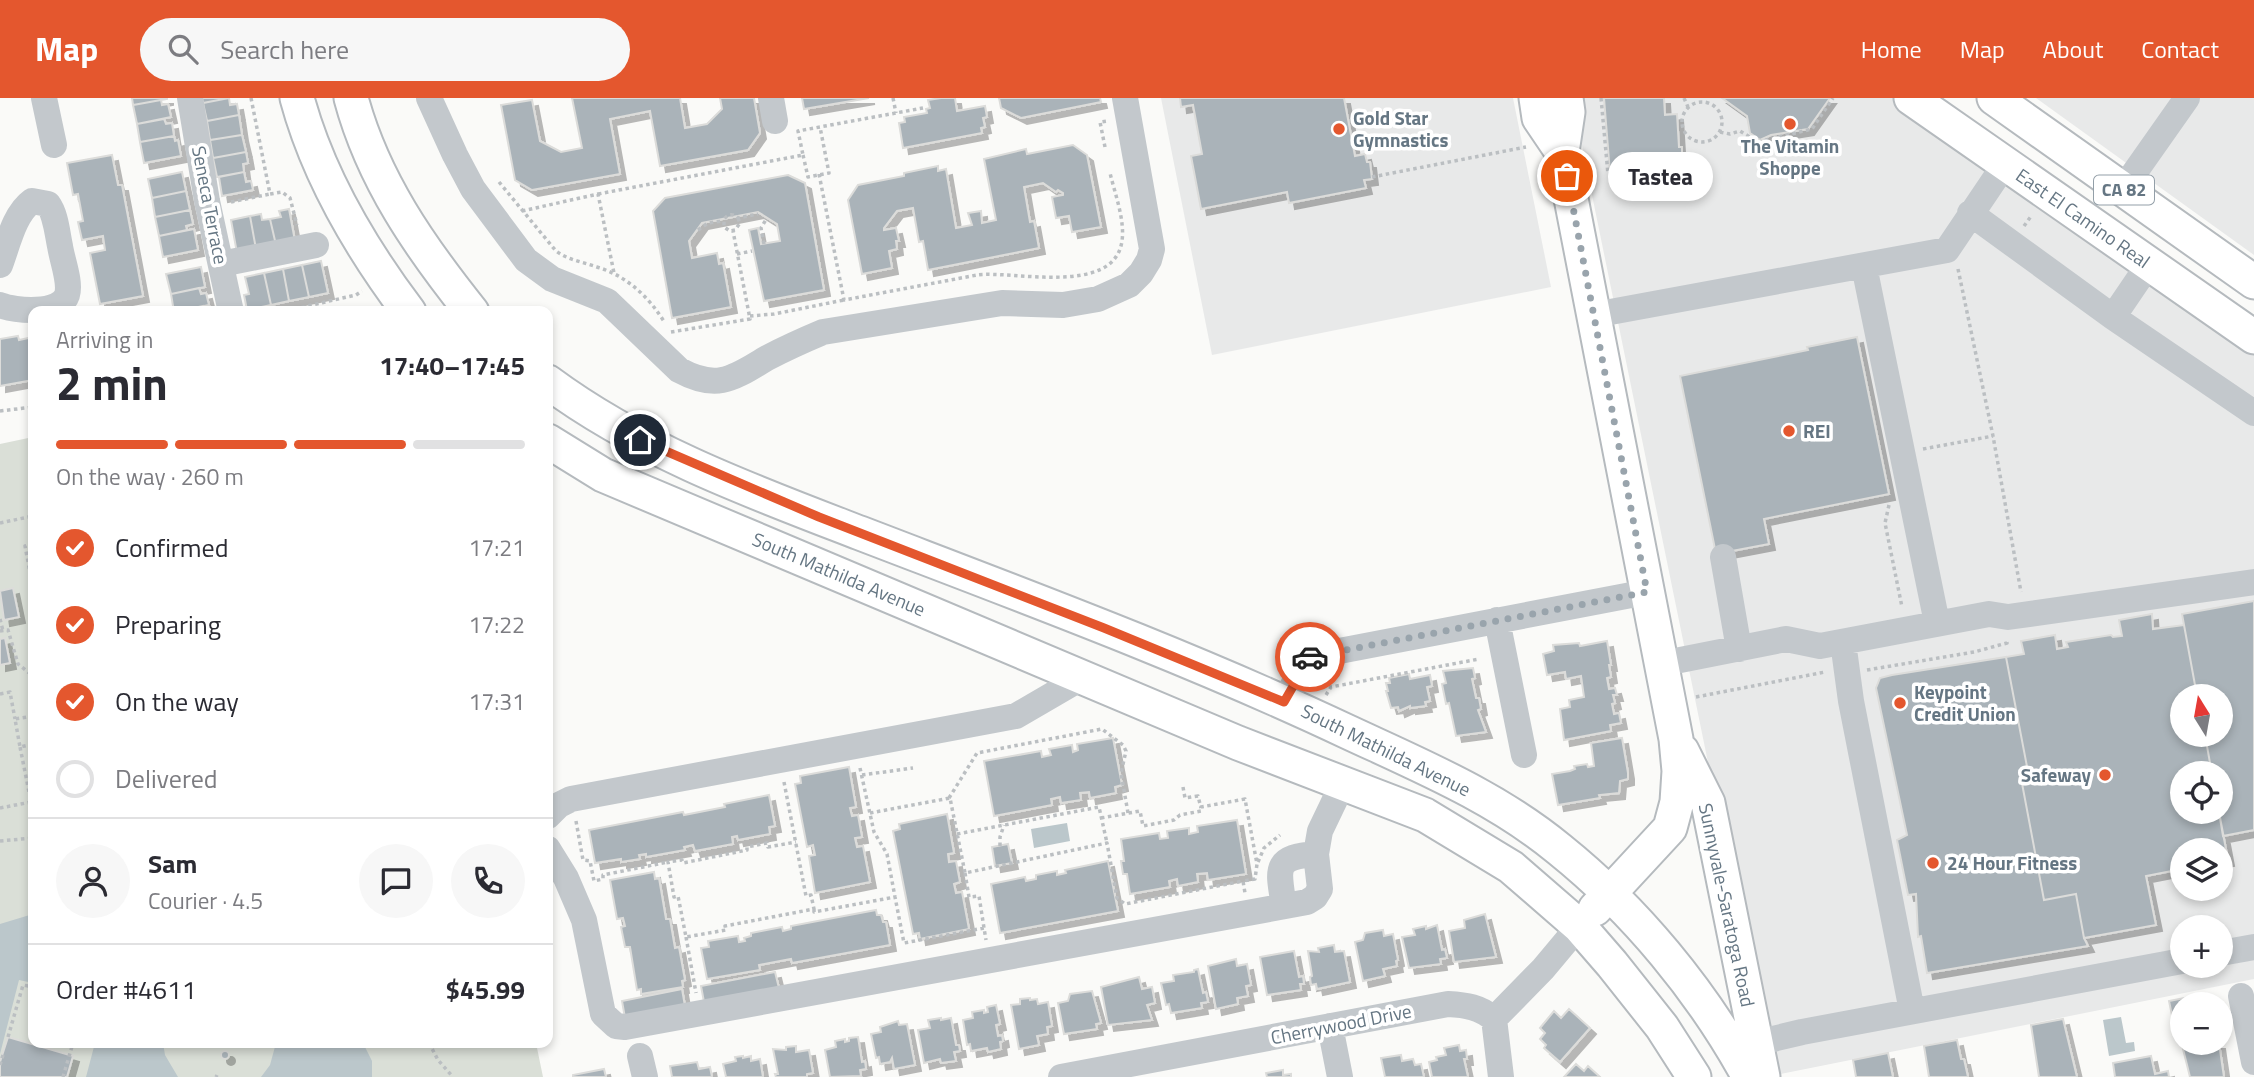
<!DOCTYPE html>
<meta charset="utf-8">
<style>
:root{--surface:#fff;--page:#f7f7f7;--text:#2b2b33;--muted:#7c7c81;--line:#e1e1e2;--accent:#e4572e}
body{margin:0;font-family:"Titillium Web",sans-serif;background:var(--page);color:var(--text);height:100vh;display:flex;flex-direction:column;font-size:26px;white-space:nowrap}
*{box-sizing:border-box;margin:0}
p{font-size:23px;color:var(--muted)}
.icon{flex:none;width:38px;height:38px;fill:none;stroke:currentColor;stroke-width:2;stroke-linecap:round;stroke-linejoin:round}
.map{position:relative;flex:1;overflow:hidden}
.drawer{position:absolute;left:28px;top:208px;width:525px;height:742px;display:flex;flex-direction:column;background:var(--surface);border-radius:14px;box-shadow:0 4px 10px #0003}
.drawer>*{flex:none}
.needle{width:46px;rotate:349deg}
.tools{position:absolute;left:2170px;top:586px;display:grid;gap:14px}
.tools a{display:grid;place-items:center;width:63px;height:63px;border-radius:50%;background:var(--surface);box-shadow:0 4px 10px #0003;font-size:35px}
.pin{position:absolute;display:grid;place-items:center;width:60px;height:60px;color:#fff;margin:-30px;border:4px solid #fff;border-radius:50%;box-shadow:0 2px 7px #0007}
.courier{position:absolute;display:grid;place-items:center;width:70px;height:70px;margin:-35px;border:5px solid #e4572e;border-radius:50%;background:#fff;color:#222;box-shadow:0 2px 9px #0007}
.bubble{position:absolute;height:49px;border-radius:24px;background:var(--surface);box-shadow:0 4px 10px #0003;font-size:23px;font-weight:700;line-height:49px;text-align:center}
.summary em{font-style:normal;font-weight:700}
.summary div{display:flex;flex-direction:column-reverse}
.summary{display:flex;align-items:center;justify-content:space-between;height:119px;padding:0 28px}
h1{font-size:46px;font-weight:700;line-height:52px}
.bar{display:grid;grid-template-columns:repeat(4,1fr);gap:10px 7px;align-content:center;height:84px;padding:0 28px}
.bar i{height:9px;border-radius:5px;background:var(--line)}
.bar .on{background:var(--accent)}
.bar p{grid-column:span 4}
.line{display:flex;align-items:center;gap:18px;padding:0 28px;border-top:2px solid var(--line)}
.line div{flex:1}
.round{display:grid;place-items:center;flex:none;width:74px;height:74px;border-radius:37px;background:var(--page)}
ol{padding:0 28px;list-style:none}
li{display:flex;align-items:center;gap:21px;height:77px}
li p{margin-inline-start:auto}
li .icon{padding:7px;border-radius:50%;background:var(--accent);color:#fff;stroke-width:4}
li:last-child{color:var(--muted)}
li i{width:38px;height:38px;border:4px solid var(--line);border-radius:50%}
header{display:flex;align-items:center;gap:42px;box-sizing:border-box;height:98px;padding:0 35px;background:var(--accent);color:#fff}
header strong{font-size:33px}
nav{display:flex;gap:38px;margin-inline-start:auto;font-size:24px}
.search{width:490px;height:63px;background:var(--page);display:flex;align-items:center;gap:18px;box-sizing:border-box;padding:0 24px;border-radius:38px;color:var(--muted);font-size:26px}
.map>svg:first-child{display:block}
</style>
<header>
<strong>Map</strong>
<div class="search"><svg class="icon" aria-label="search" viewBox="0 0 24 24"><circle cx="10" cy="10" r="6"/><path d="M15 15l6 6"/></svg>Search here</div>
<nav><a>Home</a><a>Map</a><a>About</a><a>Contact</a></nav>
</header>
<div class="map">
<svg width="2254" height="979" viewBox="0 0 2254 979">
<defs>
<filter id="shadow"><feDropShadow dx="6" dy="6" stdDeviation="0" flood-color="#0004"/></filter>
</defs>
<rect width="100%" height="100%" fill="#fafaf8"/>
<!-- built -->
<path fill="#e8e9e9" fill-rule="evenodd" d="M1161,0H1513L1551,189L1212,257Z
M1580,0H1896L2254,255V881L1776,977L1759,914L1582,48ZM2182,598H2221V637H2182ZM2182,676H2221V714H2182ZM2182,752H2221V791H2182ZM2182,830H2221V868H2182Z
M2036,0H2254V157Z"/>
<!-- green -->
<path fill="#dadfd7" d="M33,339V945H536L543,979H0V346Z"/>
<!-- water -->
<path fill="#bbc7cb" d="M1067,725L1070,743L1034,750L1031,731Z
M33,816V885L19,882L0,956V826Z
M2121,919L2126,945L2134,944L2135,953L2109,958L2103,922Z
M95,945H163L165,957L178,979H86Z
M276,945H363L372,963V979H261L270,967Z"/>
<!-- building -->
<path fill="#aab3b9" stroke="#dcdcda" stroke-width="2" filter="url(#shadow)" d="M132,0H167V1L133,7Z
M202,0H229L203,5Z
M229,0L230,7L237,6L239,17L207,23L203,5Z
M572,0H680L685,30L707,26L722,11L720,0H754L760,35L748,52L660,68L650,13L610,21L620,76L532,92L515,82L501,7L532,2L540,43L561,54L582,50Z
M802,0H869L804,11Z
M941,0H955L957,13L985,8L987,19L983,20L985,29L981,30L982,35L903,50L899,25L905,24L904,19L927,15L926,11L930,10L928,2Z
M999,0H1100L1101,4L1021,20L1001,10Z
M1180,0H1344L1355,58L1365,56L1367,64H1370L1372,81L1364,82L1366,90L1289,105L1287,94L1201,111L1191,58L1202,56L1193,7L1181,9Z
M1604,0H1664L1665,17L1677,16L1679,49H1682V76L1631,78V73L1610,75Z
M1722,0H1830L1808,31L1771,37L1760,42L1750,35L1747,18Z
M161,2L162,7L168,6L171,19L137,26L133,7Z
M239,17L242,37L210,42L207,23Z
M164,21L166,26L172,25L174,38L140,44L137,26Z
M242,37L246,54L213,60L210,42Z
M174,38L175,43L178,42L181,58L144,65L140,44Z
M1073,47L1087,57L1101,129L1072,134L1069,118L1056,120L1052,99L1063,97V95L1058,92L1056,94L1043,85L1024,89L1030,124L1034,123L1039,150L928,172L923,143L919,144L913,110L897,113L884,130V132L896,130L899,143H896L897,151L889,153L892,170L862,176L848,102L858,87L904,78V75L938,68V73L946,71L956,130L972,127L968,115L981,113L982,125L996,122L984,61L1026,51L1027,56Z
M246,54L248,65L243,66L244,74L217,79L213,60Z
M112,57L118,87H122L143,198L100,206L90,155L105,152L103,138L82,142L78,124L83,123L78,96L73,97L67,65Z
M182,74L186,93L152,100L148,81Z
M244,74L246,84L251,83L253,92L222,98L219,79Z
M788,77L805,85L824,192L764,203L749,132L758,130L761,146L780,143L777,126L758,114L702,125L689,143L692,160L717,155L719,166L723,165L731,209L672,220L653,113L665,100Z
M186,93L190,112L155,119L152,100Z
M289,111L295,143L276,147L270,121L281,119L279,113Z
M190,112L193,126L186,128L187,132L159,138L155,119Z
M261,116L262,122L270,121L276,147L256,151L250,118Z
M250,118L256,151L237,155L231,122Z
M194,131L198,152L163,159L159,138Z
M321,163L328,195L309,199L302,167Z
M302,167L309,199L289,203L283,171Z
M201,169L205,189L171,196L166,176Z
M283,171L289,203L271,207L264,175Z
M264,175L271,207L247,212L244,197L249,196L245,179Z
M199,190L201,196L206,195L209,207L174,214L171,196Z
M203,208L204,214H176Z
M18,238L19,242L33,239V282L0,288V241Z
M1857,239L1889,396L1764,421L1769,446L1716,456L1680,278L1808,252L1807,249Z
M13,490L19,519L4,522L0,493Z
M2254,503V732L2223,738L2219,714H2221V676H2212L2205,637H2221V598H2197L2182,516Z
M2152,516L2153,531L2184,527L2197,598H2182V637H2205L2212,676H2182V714H2219L2228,762L2221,763V752H2182V771L2146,778L2156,827L2084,840L2076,796L2044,802L2021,680L2029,679L2006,559L2024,556L2021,543L2055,537L2057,551L2068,549L2066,544L2111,537L2113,539L2122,538L2119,522Z
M5,540L10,565L0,567V541Z
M1607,543L1611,567H1609L1611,579L1607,580L1609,591L1615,590L1617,597H1613L1615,605L1612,606L1614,616L1619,615L1621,625L1610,627L1611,633L1564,642L1560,611L1570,609L1569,602L1584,599L1581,578L1566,581L1565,574L1547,577L1543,556L1554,553L1553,547L1579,545L1580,548Z
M2006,559L2029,679L2021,680L2044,802L2076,796L2084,840L2088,848L1927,875L1921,838L1918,839L1916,796L1908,797L1897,742L1907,737L1876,590L1880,580L1892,577Z
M1473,570L1475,580L1472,581L1476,600H1479L1481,611L1478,612L1486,634L1456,638L1449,605L1446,606L1442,586L1446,585L1443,573Z
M1409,576L1410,581L1430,577L1432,588L1427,589L1430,603L1425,604L1426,608L1410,610V608L1399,613L1398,609L1391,610L1386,593H1388L1386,585H1390L1389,580Z
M1113,640L1122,687L1115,689L1116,695L1090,700L1089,694L1080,695L1081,702L1061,705L1060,699L1051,701L1052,707L994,718L984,663L1041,653L1042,659L1051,657L1049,651L1072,647L1073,654L1078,652L1077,646Z
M1622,640L1628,675V681L1620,683L1619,695L1599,697L1600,700L1558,707L1552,676L1570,673L1575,671L1574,668L1587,666L1588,669L1594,668L1591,645Z
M849,669L856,709L850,710L852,718L858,717L862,739L855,740L857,749L863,748L870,784L815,795L809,758L815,757L813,747L807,749L795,686L801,685L800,678Z
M769,697L775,728L769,729L770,736L738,742L737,738L732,739L733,746L695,753L693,747L684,749L685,752L646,759V756L639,757L640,761L621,764V761L595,765L589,732L683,714L684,717L725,709L724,706Z
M947,716L954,755L948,756L949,764L956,763L960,784L954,786L956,795L962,794L969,831L920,841L919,835L913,836L893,733L900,731L899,726Z
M1237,722L1246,776L1208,782L1207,775L1197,776L1198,784L1178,788L1177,781L1169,783L1170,789L1130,796L1127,776H1123L1121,763H1124L1121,741L1159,735L1160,741L1168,740L1167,733L1189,730V736L1198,734L1197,728Z
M1008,746L1012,765L995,768L992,749Z
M1108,763L1118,813L1000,835L991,786L1025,779L1026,783L1036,781V777L1057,773V777L1066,775L1065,772Z
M654,774L655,781L659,780L666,821H670L675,850L679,849L685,882L682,883L683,889L641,896V891L637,892L630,849H625L621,829L625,828L623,820L617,821L610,782Z
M876,812L877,817H881L883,824H886L890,847L792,865L791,861L759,867L760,872L707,881L701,850L709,849L708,843L738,838L739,844L745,843L744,840L751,838V835L782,829L783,833L791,831V828Z
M1485,816L1496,859L1454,864L1449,833L1465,830L1464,822Z
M1437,827L1442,852L1445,851L1447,860L1440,861L1441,866L1409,870L1402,839L1415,837L1413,831L1426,828V831Z
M1383,832L1384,838L1393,836L1398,862L1396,863L1397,868L1383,871L1385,878L1363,883L1355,844L1363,842L1365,835Z
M1334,847L1335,854L1344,853L1350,884L1317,891L1316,886L1311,887L1310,879L1312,878L1308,853L1319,854L1318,850Z
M1294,853L1299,879L1303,878L1304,886H1300L1301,892L1267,897L1260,859Z
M1236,861L1237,868L1247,866L1251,887L1246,888L1248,898L1237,900L1238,906L1216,911L1208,868Z
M1198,871L1203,895L1206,894L1208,904L1201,905L1202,910L1171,915L1169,906L1166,907L1161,885L1174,883L1173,877L1194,874V872Z
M775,874L779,890L704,904L701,888Z
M1139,879L1142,891L1152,889L1155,905L1147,907L1152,922L1108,927L1101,889Z
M682,891L685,908L625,920L622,903Z
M1092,893L1101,925L1096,926L1097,931L1064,936L1058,905L1068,903L1070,896Z
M2205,896L2207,906H2182V945H2219L2224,979H2190L2177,927H2174L2169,903Z
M1030,900V902L1037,901L1038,906L1048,904L1052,928L1047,929L1048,936L1037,938L1039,947L1019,951L1011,907L1020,906V901Z
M996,907L1000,926L996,927L998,938L1002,937L1003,943L1000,944L1001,951L988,954L987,950L971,953L970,946L967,947L963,922L973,920L972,914L984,912V915L988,914L987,909Z
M1569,911L1590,930L1560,964L1544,950L1546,947L1540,941L1545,935L1540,930L1554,913L1561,920Z
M941,920V922L951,920L956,947H959L960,953L954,954L956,963L941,965L940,961L924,965L918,932L930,930L928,922Z
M2063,921L2077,979H2039L2031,927Z
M898,923L899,927L907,926L915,967L894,971L892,960L890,964L880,966L879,959L876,960L871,936L881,934L880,929Z
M8,939L73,958L67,979H0V964Z
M858,939L862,964L865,963L866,971L860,972L861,978L830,979L825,952L836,949L835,943L845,941V944L849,943V940Z
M1957,942L1961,961H1964L1968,979H1929L1924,948Z
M1459,947L1460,953L1466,952L1467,961H1464L1468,979H1432L1429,964L1437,962L1436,959L1446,957L1444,950Z
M796,948V954L809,952L813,975L807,976V979H776L775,976H778L773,951L786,952V949Z
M221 957a4 4 0 1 1 8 0a4 4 0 1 1-8 0Z
M1888,955L1893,979H1856L1853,962Z
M1401,957L1402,963L1413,961L1415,967L1421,966L1424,979H1385L1381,960Z
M743,958V960L751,958V963L760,961L763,979H726L723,966L736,963L735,959Z
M2151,958L2155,976L2168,973L2169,979H2115L2113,965Z
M697,964L699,971L710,969L712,979H672L670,968Z
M1576,966L1584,973L1588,968L1600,979H1564Z
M604,971L606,979H573V977Z
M1283,972V977L1291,976V979H1267L1266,975Z"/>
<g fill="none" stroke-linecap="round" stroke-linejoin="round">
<defs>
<path id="major" d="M297,0C318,78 360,149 409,214
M351,0C373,82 420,149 472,214
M1536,0L1539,20L1562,54
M1566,0L1568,14L1562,54L1676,641L1679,673L1677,704L1670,730L1595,811
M1911,0L2254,239
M1994,0L2254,184
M548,284C641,353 753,394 860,435C1024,498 1189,559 1348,634C1421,668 1496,699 1559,751C1635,812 1702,893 1749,979
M548,343L603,377L1238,645L1425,717L1511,769L1579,828L1612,866L1662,929L1694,979
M1682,653L1708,705L1763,979"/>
</defs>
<!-- major casing -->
<use href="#major" stroke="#b5babe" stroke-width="37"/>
<!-- path -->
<path stroke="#bbbfc2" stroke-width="3.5" stroke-dasharray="3.5 3.5" stroke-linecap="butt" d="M251,0L270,96L282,94L290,100L297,127
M893,0L896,15
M1601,0L1608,76L1617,75L1628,92L1645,99
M1684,0L1688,9
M1682 24a20 20 0 1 1 40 0a20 20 0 1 1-40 0Z
M1720,34L1730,36L1740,33L1758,44L1812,31L1833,0
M1105,49L1100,24L1107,23
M803,57L808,79L829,75L820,29
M819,76L844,202L977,177C1012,172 1114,199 1122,143C1125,122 1115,96 1110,75
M1372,79L1526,49
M499,84L556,153C568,162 583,164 597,169C627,178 649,199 665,225
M598,96L803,57L798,33L923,10
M231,104L270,96
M522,113L598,96L614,175
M738,120L740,125L735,132L730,133L724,129V121C728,116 733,115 738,120L758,116
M2024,128L2032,117
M698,132L708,125L723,123
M764,146L761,130L767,120
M737,156L752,153
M1958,171L1993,338L2021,494
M281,214L356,197L362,193
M750,218L774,216L844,202
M671,234L750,221L733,133
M0,313L33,309
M1923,351L1993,338
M1889,407L1885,425L1902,509
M0,425L33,418
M33,446L25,448L33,490
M0,521L3,533
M0,533L8,532L18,566L33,578
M1867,572L1974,554L2007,545L2006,541
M0,596L10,594L15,621
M1326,597L1331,589L1479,561
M1696,599L1825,574
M33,618L15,621L20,649L33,646
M860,670L874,734L887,756L895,799
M862,677L913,670
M784,684L806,798L811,797L814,811L725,828L726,832L686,839L678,798L674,799L668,764L682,762L683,765L747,752V749L767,745L768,749L796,744
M1183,689L1185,700L1198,698L1201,710
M949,700L977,655L1102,631L1123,647L1126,653L1121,675L1128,715
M0,710L31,704L20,649
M870,715L950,700L965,775L1107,745L1117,800L1125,806L1243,783L1245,795
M1101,720L1140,713L1143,728L1174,722L1180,717L1201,713V709L1245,701L1257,766L1255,781L1243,783
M576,723L583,762L590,763L594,783L603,781V777L668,764
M957,736L1099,709L1107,745
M0,743L33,740
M1000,748V739L1004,727
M1258,764L1264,750L1280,737
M965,775L969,799L979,798L984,830
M814,811V814L895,799L904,845L984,830L986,842
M686,839L696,895
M8,939L23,887L33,889
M429,945L438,962L453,979
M0,967L3,957
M63,979L73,945
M216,979L217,977"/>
<!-- minor -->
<path stroke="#c3c8cc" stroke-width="26" d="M44,0L54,47
M190,0L207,103L231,214
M429,0L455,57L473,91L526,162L552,181L607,203L679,272C692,279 707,285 722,282C738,279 753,268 767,260C786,250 804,242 823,234L1002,205L1063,207L1098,201L1129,187L1141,175L1149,162L1152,151L1125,0
M771,0L775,23
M2123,91L2187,0
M1970,115L2113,219L2254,315
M221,166L316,147
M0,167C8,146 14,116 32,103L48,106C56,117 57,134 60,148C62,162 71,184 67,197C60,217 15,213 0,207
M1864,168L1937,525
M1594,217L1947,152L2005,66
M2113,219L2149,166
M1723,459L1739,551
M1497,522L1524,657
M1843,544L1851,603L1912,913
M1660,566L1786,541L1820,548L1989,516L2008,519L2254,484
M1284,604L1308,559L1647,494
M548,718L559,707L571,701L1016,618L1083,579
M548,751L566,780L584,822L603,916L616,928L625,929L1307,804L1315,799L1320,791L1316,756L1320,733L1343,685
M1284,808C1278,771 1273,759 1316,756
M2221,855L2254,849
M2241,898L2254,964
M1494,921L1543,871L1579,828
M1494,921L1501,979
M1330,928L1340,979
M1756,945L1802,934L2182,863
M640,958L645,979
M1061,979L1448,906C1466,907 1480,909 1494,921"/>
<!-- major -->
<use href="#major" stroke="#fff" stroke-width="33"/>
</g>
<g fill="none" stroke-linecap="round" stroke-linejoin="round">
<!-- done -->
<path stroke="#99a4ac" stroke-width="7" stroke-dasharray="0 12.6" d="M1310,559L1647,494L1567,78"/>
<!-- route -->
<path stroke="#e4572e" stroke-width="9" d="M640,342L819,419L1104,530L1284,604L1310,559"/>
</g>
<!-- markers -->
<g fill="#e4572e" stroke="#fff" stroke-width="2.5">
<circle cx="1790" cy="26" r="7"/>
<circle cx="1339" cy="31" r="7"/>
<circle cx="1789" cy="333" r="7"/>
<circle cx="1900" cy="605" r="7"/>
<circle cx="2105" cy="677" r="7"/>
<circle cx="1933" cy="765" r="7"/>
</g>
<g text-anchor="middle" stroke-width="7" stroke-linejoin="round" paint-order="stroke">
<!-- shield labels -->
<rect fill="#fff" stroke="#939fa8" stroke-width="2" x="2094" y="77.5" width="60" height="29" rx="5"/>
<g font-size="18" font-weight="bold" fill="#657683">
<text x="2124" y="98">CA 82</text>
</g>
<!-- poi labels -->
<g font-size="19" font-weight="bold" fill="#657683" stroke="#fff" text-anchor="start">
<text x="1353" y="27">Gold Star<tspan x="1353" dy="22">Gymnastics</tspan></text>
<text x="1790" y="55" text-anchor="middle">The Vitamin<tspan x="1790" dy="22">Shoppe</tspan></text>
<text x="1803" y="340">REI</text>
<text x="1914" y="601">Keypoint<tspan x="1914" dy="22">Credit Union</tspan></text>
<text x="2091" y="684" text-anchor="end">Safeway</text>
<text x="1947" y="772">24 Hour Fitness</text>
</g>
<!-- street labels -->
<g font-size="19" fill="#657683" stroke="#fff">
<text transform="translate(210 107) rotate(79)" y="7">Seneca Terrace</text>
<text transform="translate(2083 120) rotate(35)" y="7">East El Camino Real</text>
<text transform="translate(839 476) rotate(23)" y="7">South Mathilda Avenue</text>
<text transform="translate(1386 652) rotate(26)" y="7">South Mathilda Avenue</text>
<text transform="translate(1727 807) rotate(78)" y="7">Sunnyvale-Saratoga Road</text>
<text transform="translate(1341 926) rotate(-11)" y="7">Cherrywood Drive</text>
</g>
</g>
</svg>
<div class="tools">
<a><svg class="needle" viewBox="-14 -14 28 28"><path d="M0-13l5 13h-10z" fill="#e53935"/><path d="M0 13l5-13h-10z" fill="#7c7c81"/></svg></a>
<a><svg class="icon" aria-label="locate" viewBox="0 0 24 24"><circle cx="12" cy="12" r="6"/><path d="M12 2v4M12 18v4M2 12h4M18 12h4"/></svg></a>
<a><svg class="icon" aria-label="layers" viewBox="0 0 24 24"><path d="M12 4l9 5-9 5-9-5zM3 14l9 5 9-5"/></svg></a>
<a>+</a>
<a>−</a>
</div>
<div class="pin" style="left:1567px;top:78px;background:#ea580c"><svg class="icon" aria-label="bag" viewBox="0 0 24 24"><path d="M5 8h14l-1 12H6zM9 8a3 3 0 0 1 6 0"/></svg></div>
<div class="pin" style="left:640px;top:342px;background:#1f2937"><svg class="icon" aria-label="home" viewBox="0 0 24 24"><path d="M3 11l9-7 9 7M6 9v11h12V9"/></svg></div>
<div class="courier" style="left:1310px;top:559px"><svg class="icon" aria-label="car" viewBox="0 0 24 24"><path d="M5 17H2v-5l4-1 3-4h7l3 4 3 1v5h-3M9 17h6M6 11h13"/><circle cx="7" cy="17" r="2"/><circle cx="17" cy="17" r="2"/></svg></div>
<div class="bubble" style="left:1608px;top:54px;width:105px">Tastea</div>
<section class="drawer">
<div class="summary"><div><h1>2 min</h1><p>Arriving in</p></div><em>17:40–17:45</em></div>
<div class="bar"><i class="on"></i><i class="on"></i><i class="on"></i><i></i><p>On the way · 260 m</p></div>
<ol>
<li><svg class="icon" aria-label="check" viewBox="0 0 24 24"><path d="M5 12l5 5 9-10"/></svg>Confirmed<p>17:21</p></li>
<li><svg class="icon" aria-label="check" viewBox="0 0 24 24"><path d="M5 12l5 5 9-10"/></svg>Preparing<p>17:22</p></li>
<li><svg class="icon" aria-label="check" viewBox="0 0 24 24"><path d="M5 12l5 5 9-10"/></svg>On the way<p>17:31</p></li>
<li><i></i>Delivered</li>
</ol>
<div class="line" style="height:126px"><a class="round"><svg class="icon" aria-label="person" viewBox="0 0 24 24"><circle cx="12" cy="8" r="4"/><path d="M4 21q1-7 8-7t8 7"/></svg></a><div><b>Sam</b><p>Courier · 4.5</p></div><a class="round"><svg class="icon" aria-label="chat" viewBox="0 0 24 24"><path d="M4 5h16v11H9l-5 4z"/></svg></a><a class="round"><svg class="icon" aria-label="phone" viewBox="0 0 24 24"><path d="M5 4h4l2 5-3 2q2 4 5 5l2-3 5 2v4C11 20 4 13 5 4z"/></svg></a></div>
<div class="line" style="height:91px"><div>Order #4611</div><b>$45.99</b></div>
</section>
</div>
